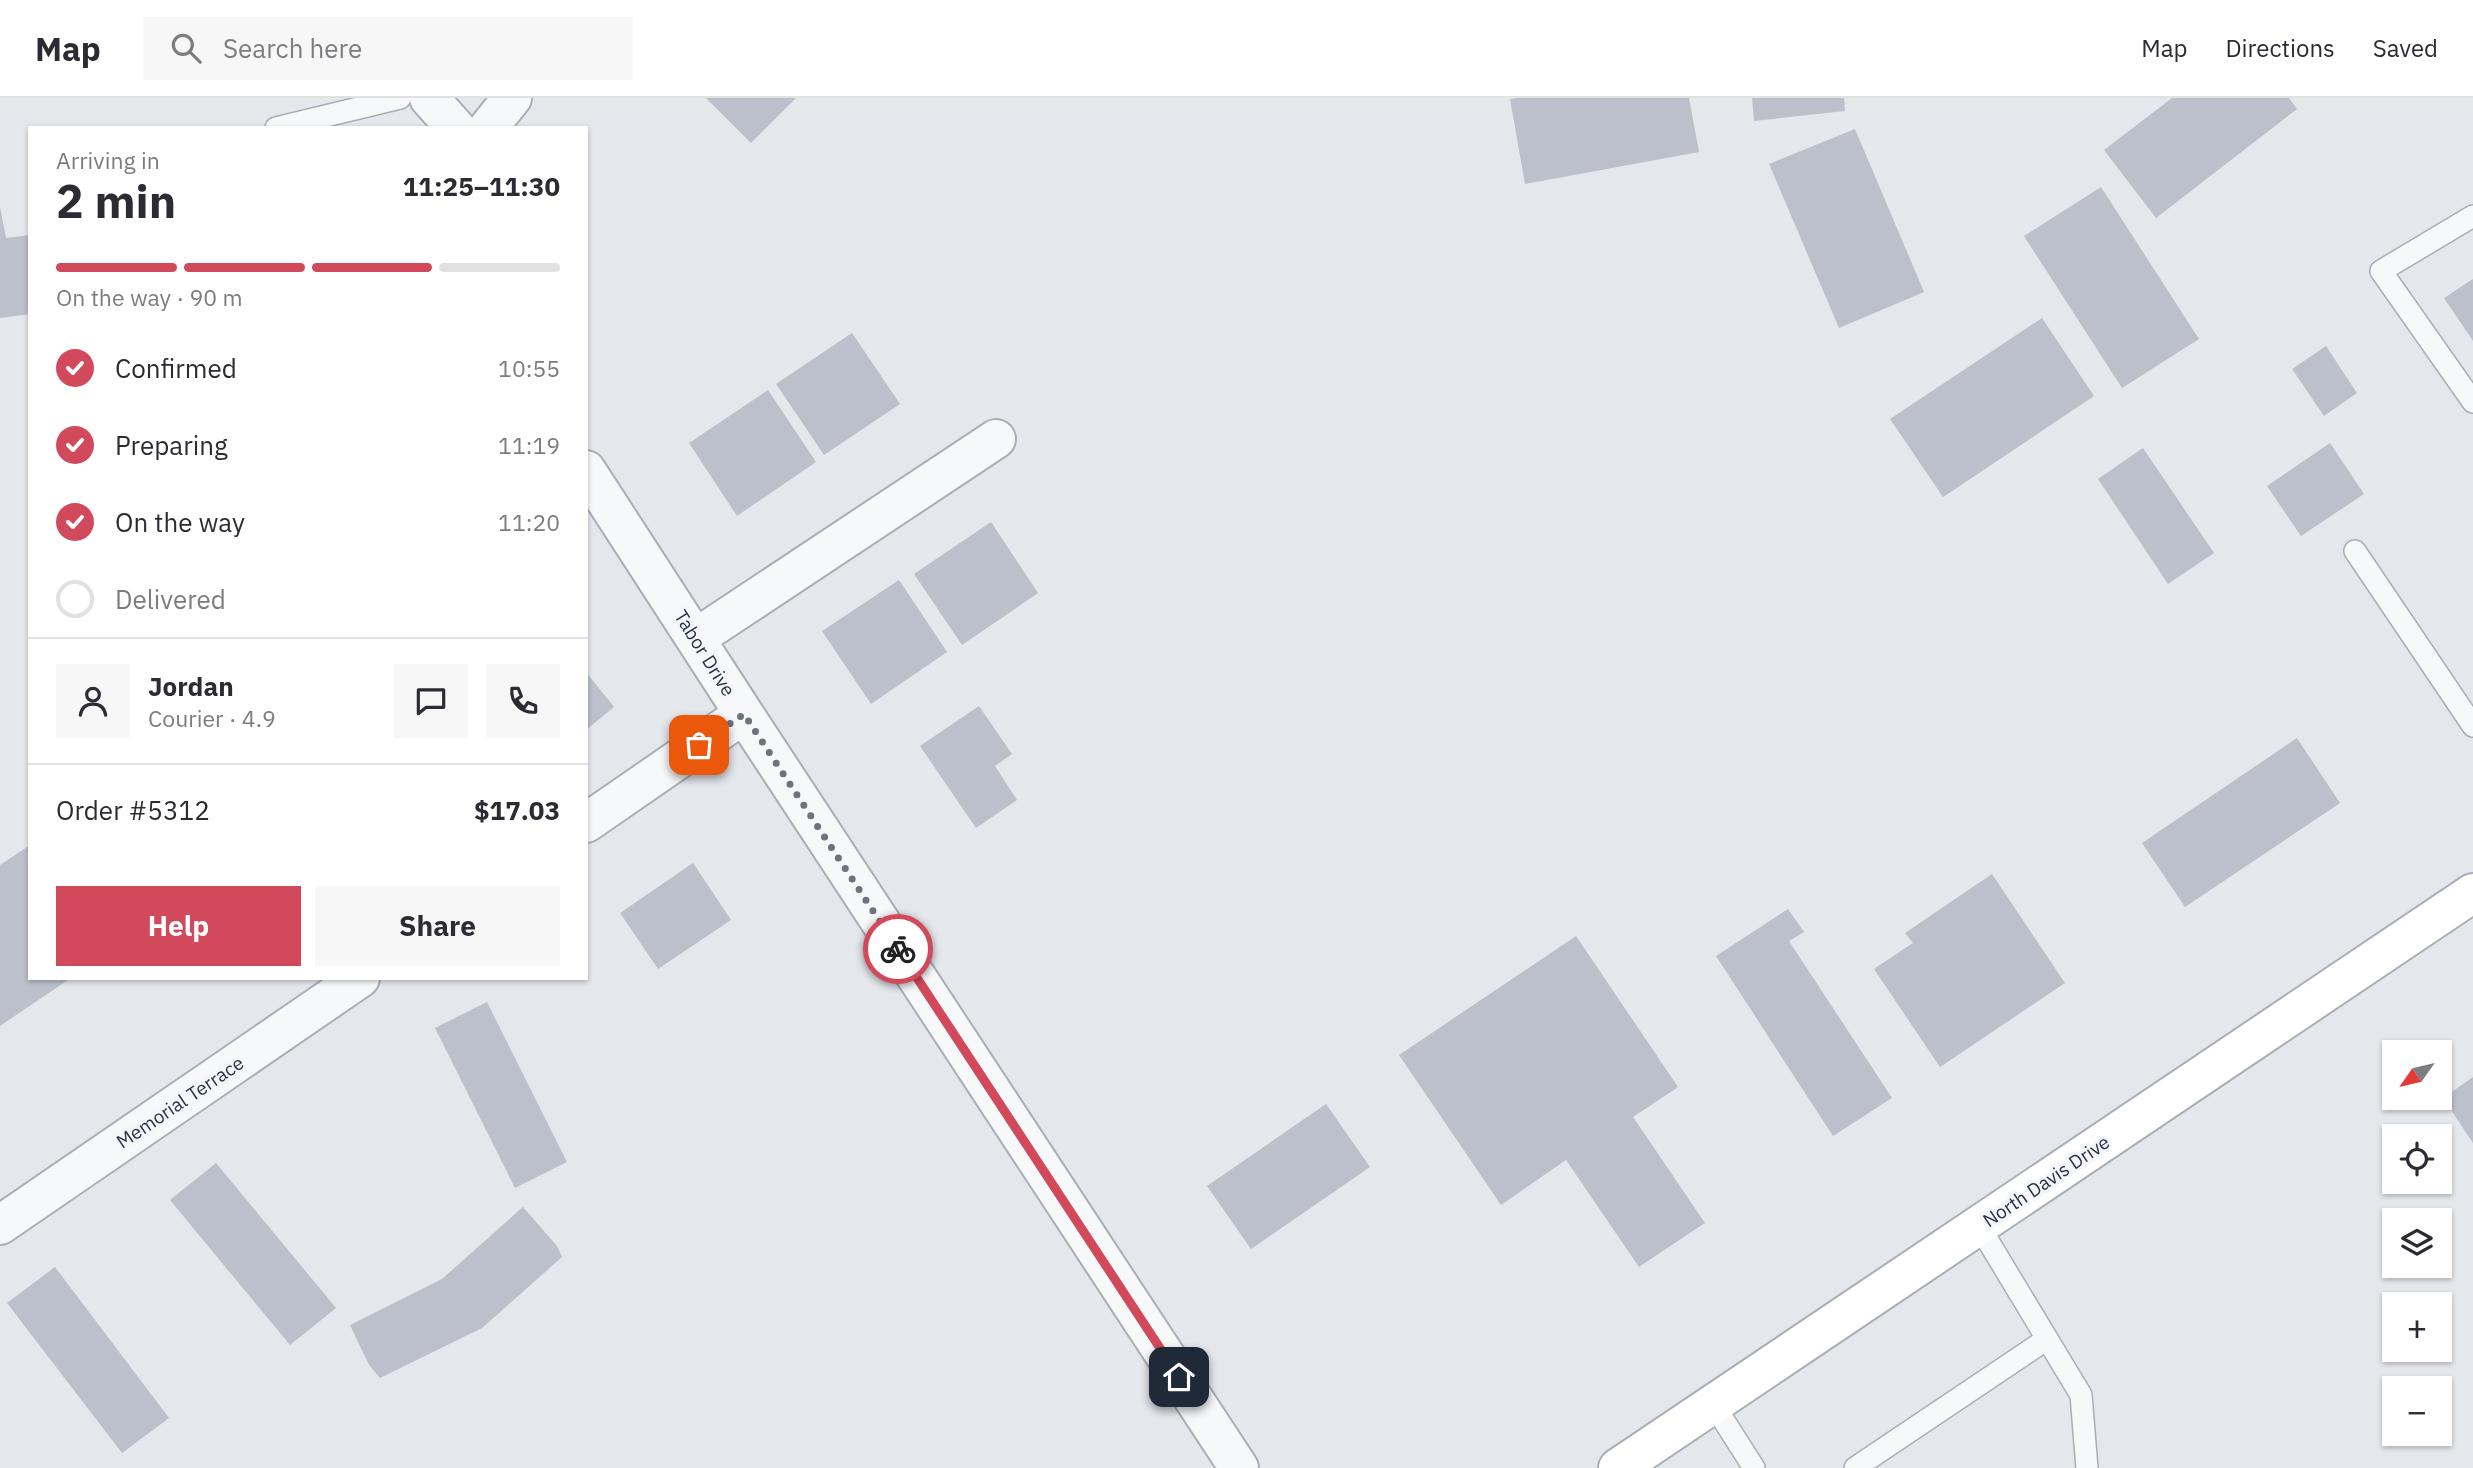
<!DOCTYPE html>
<meta charset="utf-8">
<style>
:root{--surface:#fff;--page:#f7f7f7;--text:#2b2b33;--muted:#7c7c81;--line:#e1e1e2;--accent:#d1495b}
body{margin:0;font-family:"IBM Plex Sans",sans-serif;background:var(--page);color:var(--text);height:100vh;display:flex;flex-direction:column;font-size:26px;white-space:nowrap}
*{box-sizing:border-box;margin:0}
p{font-size:23px;color:var(--muted)}
.icon{flex:none;width:38px;height:38px;fill:none;stroke:currentColor;stroke-width:2;stroke-linecap:round;stroke-linejoin:round}
.map{position:relative;flex:1;overflow:hidden}
.side{position:absolute;left:28px;top:28px;width:560px;height:854px;display:flex;flex-direction:column;background:var(--surface);border-radius:0px;box-shadow:0 2px 5px #0004}
.side>*{flex:none}
.needle{width:46px;rotate:236deg}
.fabs{position:absolute;left:2382px;top:942px;display:grid;gap:14px}
.fabs a{display:grid;place-items:center;width:70px;height:70px;border-radius:0px;background:var(--surface);box-shadow:0 2px 5px #0004;font-size:35px}
.pin{position:absolute;display:grid;place-items:center;width:60px;height:60px;color:#fff;margin:-30px;border-radius:14px;box-shadow:0 4px 10px #0006}
.courier{position:absolute;display:grid;place-items:center;width:70px;height:70px;margin:-35px;border:5px solid #d1495b;border-radius:50%;background:#fff;color:#222;box-shadow:0 2px 9px #0007}
.overview em{font-style:normal;font-weight:700}
.overview div{display:flex;flex-direction:column-reverse}
.overview{display:flex;align-items:center;justify-content:space-between;height:119px;padding:0 28px}
h1{font-size:46px;font-weight:700;line-height:52px}
.bar{display:grid;grid-template-columns:repeat(4,1fr);gap:10px 7px;align-content:center;height:84px;padding:0 28px}
.bar i{height:9px;border-radius:5px;background:var(--line)}
.bar .active{background:var(--accent)}
.bar p{grid-column:span 4}
.line{display:flex;align-items:center;gap:18px;padding:0 28px;border-top:2px solid var(--line)}
.line div{flex:1}
.round{display:grid;place-items:center;flex:none;width:74px;height:74px;border-radius:0px;background:var(--page)}
ol{padding:0 28px;list-style:none}
li{display:flex;align-items:center;gap:21px;height:77px}
li p{margin-inline-start:auto}
li .icon{padding:7px;border-radius:50%;background:var(--accent);color:#fff;stroke-width:4}
li:last-child{color:var(--muted)}
li i{width:38px;height:38px;border:4px solid var(--line);border-radius:50%}
.action{display:flex;gap:14px;margin-top:auto;padding:14px 28px}
.action a{flex:1;height:80px;border-radius:0px;background:var(--accent);color:#fff;font-size:28px;font-weight:700;line-height:80px;text-align:center}
.action a+a{background:var(--page);color:var(--text)}
header{display:flex;align-items:center;gap:42px;box-sizing:border-box;height:98px;padding:0 35px;background:var(--surface);border-bottom:2px solid var(--line)}
header strong{font-size:33px}
nav{display:flex;gap:38px;margin-inline-start:auto;font-size:24px}
.search{width:490px;height:63px;background:var(--page);display:flex;align-items:center;gap:18px;box-sizing:border-box;padding:0 24px;border-radius:0px;color:var(--muted);font-size:26px}
.map>svg:first-child{display:block}
</style>
<header>
<strong>Map</strong>
<div class="search"><svg class="icon" aria-label="search" viewBox="0 0 24 24"><circle cx="10" cy="10" r="6"/><path d="M15 15l6 6"/></svg>Search here</div>
<nav><a>Map</a><a>Directions</a><a>Saved</a></nav>
</header>
<div class="map">
<svg width="2473" height="1370" viewBox="0 0 2473 1370">
<rect width="100%" height="100%" fill="#e4e7ec"/>
<!-- building -->
<path fill="#bbc0ca" d="M706,0H796L751,45Z
M1516,0H1689L1699,54L1525,86L1510,1Z
M1752,0H1844L1845,13L1754,23Z
M2172,0H2289L2297,11L2156,120L2104,52Z
M1855,31L1924,194L1839,230L1769,66Z
M2101,89L2199,241L2122,290L2024,138Z
M0,109L6,140L30,137V216L0,220Z
M2473,181V243L2444,200Z
M2042,220L2094,298L1943,399L1890,321Z
M852,235L900,306L824,357L776,286Z
M2326,248L2357,295L2324,318L2292,271Z
M768,292L816,364L737,418L689,345Z
M2330,345L2364,396L2301,438L2267,388Z
M2143,350L2214,455L2168,486L2098,381Z
M991,424L1038,495L962,547L914,476Z
M899,482L947,554L871,606L822,533Z
M586,574L614,609L586,632Z
M979,608L1012,656L995,668L1017,702L976,730L920,648Z
M2297,640L2340,705L2185,809L2142,745Z
M30,747V880H71L0,928V767Z
M693,765L731,822L658,871L620,815Z
M1992,776L2065,885L1940,969L1874,871L1913,845L1905,835Z
M1788,811L1804,834L1789,843L1892,1000L1833,1038L1716,858Z
M1576,838L1678,989L1633,1019L1705,1125L1639,1169L1566,1062L1501,1107L1399,957Z
M487,904L567,1064L515,1090L435,930Z
M2473,979V1045L2443,1000Z
M1326,1006L1370,1069L1251,1151L1207,1088Z
M216,1065L336,1210L290,1247L170,1102Z
M523,1109L557,1148L562,1159L482,1230L380,1280L369,1267L350,1227L442,1181Z
M55,1169L169,1320L122,1355L7,1205Z"/>
<g fill="none" stroke-linecap="round" stroke-linejoin="round">
<defs>
<path id="service" d="M276,30L400,0
M2473,118L2381,173L2473,304
M2355,453L2473,628
M1979,1128L2081,1297L2087,1370
M1714,1307L1754,1370
M1855,1370L2047,1241"/>
<path id="minor" d="M429,0L456,30
M488,30L512,0
M586,372L744,616L1239,1370
M696,540L996,341
M586,725L744,616
M0,1127L360,880"/>
<path id="secondary" d="M1618,1370L2473,795"/>
</defs>
<!-- service casing -->
<use href="#service" stroke="#a9aeb7" stroke-width="24"/>
<!-- minor casing -->
<use href="#minor" stroke="#a9aeb7" stroke-width="42"/>
<!-- secondary casing -->
<use href="#secondary" stroke="#a9aeb7" stroke-width="42"/>
<!-- service -->
<use href="#service" stroke="#f7f8fa" stroke-width="21"/>
<!-- minor -->
<use href="#minor" stroke="#f7f8fa" stroke-width="38"/>
<!-- secondary -->
<use href="#secondary" stroke="#fff" stroke-width="38"/>
</g>
<g fill="none" stroke-linecap="round" stroke-linejoin="round">
<!-- done -->
<path stroke="#6c737f" stroke-width="7" stroke-dasharray="0 12.6" d="M699,647L744,616L898,851"/>
<!-- route -->
<path stroke="#d1495b" stroke-width="9" d="M898,851L1179,1279"/>
</g>
<g text-anchor="middle" stroke-width="7" stroke-linejoin="round" paint-order="stroke">
<!-- street labels -->
<g font-size="19" fill="#2b3445" stroke="#f4f6f9">
<text transform="translate(705 555) rotate(58)" y="7">Tabor Drive</text>
<text transform="translate(180 1004) rotate(-34)" y="7">Memorial Terrace</text>
<text transform="translate(2046 1083) rotate(-34)" y="7">North Davis Drive</text>
</g>
</g>
</svg>
<div class="fabs">
<a><svg class="needle" viewBox="-14 -14 28 28"><path d="M0-13l5 13h-10z" fill="#e53935"/><path d="M0 13l5-13h-10z" fill="#7c7c81"/></svg></a>
<a><svg class="icon" aria-label="locate" viewBox="0 0 24 24"><circle cx="12" cy="12" r="6"/><path d="M12 2v4M12 18v4M2 12h4M18 12h4"/></svg></a>
<a><svg class="icon" aria-label="layers" viewBox="0 0 24 24"><path d="M12 4l9 5-9 5-9-5zM3 14l9 5 9-5"/></svg></a>
<a>+</a>
<a>−</a>
</div>
<div class="pin" style="left:699px;top:647px;background:#ea580c"><svg class="icon" aria-label="bag" viewBox="0 0 24 24"><path d="M5 8h14l-1 12H6zM9 8a3 3 0 0 1 6 0"/></svg></div>
<div class="pin" style="left:1179px;top:1279px;background:#1f2937"><svg class="icon" aria-label="home" viewBox="0 0 24 24"><path d="M3 11l9-7 9 7M6 9v11h12V9"/></svg></div>
<div class="courier" style="left:898px;top:851px"><svg class="icon" aria-label="bike" viewBox="0 0 24 24"><circle cx="6" cy="16" r="4"/><circle cx="18" cy="16" r="4"/><path d="M6 16l4-8h5l3 8M10 8l3 8H6M13 5h3"/></svg></div>
<section class="side">
<div class="overview"><div><h1>2 min</h1><p>Arriving in</p></div><em>11:25–11:30</em></div>
<div class="bar"><i class="active"></i><i class="active"></i><i class="active"></i><i></i><p>On the way · 90 m</p></div>
<ol>
<li><svg class="icon" aria-label="check" viewBox="0 0 24 24"><path d="M5 12l5 5 9-10"/></svg>Confirmed<p>10:55</p></li>
<li><svg class="icon" aria-label="check" viewBox="0 0 24 24"><path d="M5 12l5 5 9-10"/></svg>Preparing<p>11:19</p></li>
<li><svg class="icon" aria-label="check" viewBox="0 0 24 24"><path d="M5 12l5 5 9-10"/></svg>On the way<p>11:20</p></li>
<li><i></i>Delivered</li>
</ol>
<div class="line" style="height:126px"><a class="round"><svg class="icon" aria-label="person" viewBox="0 0 24 24"><circle cx="12" cy="8" r="4"/><path d="M4 21q1-7 8-7t8 7"/></svg></a><div><b>Jordan</b><p>Courier · 4.9</p></div><a class="round"><svg class="icon" aria-label="chat" viewBox="0 0 24 24"><path d="M4 5h16v11H9l-5 4z"/></svg></a><a class="round"><svg class="icon" aria-label="phone" viewBox="0 0 24 24"><path d="M5 4h4l2 5-3 2q2 4 5 5l2-3 5 2v4C11 20 4 13 5 4z"/></svg></a></div>
<div class="line" style="height:91px"><div>Order #5312</div><b>$17.03</b></div>
<div class="action"><a>Help</a><a>Share</a></div>
</section>
</div>
